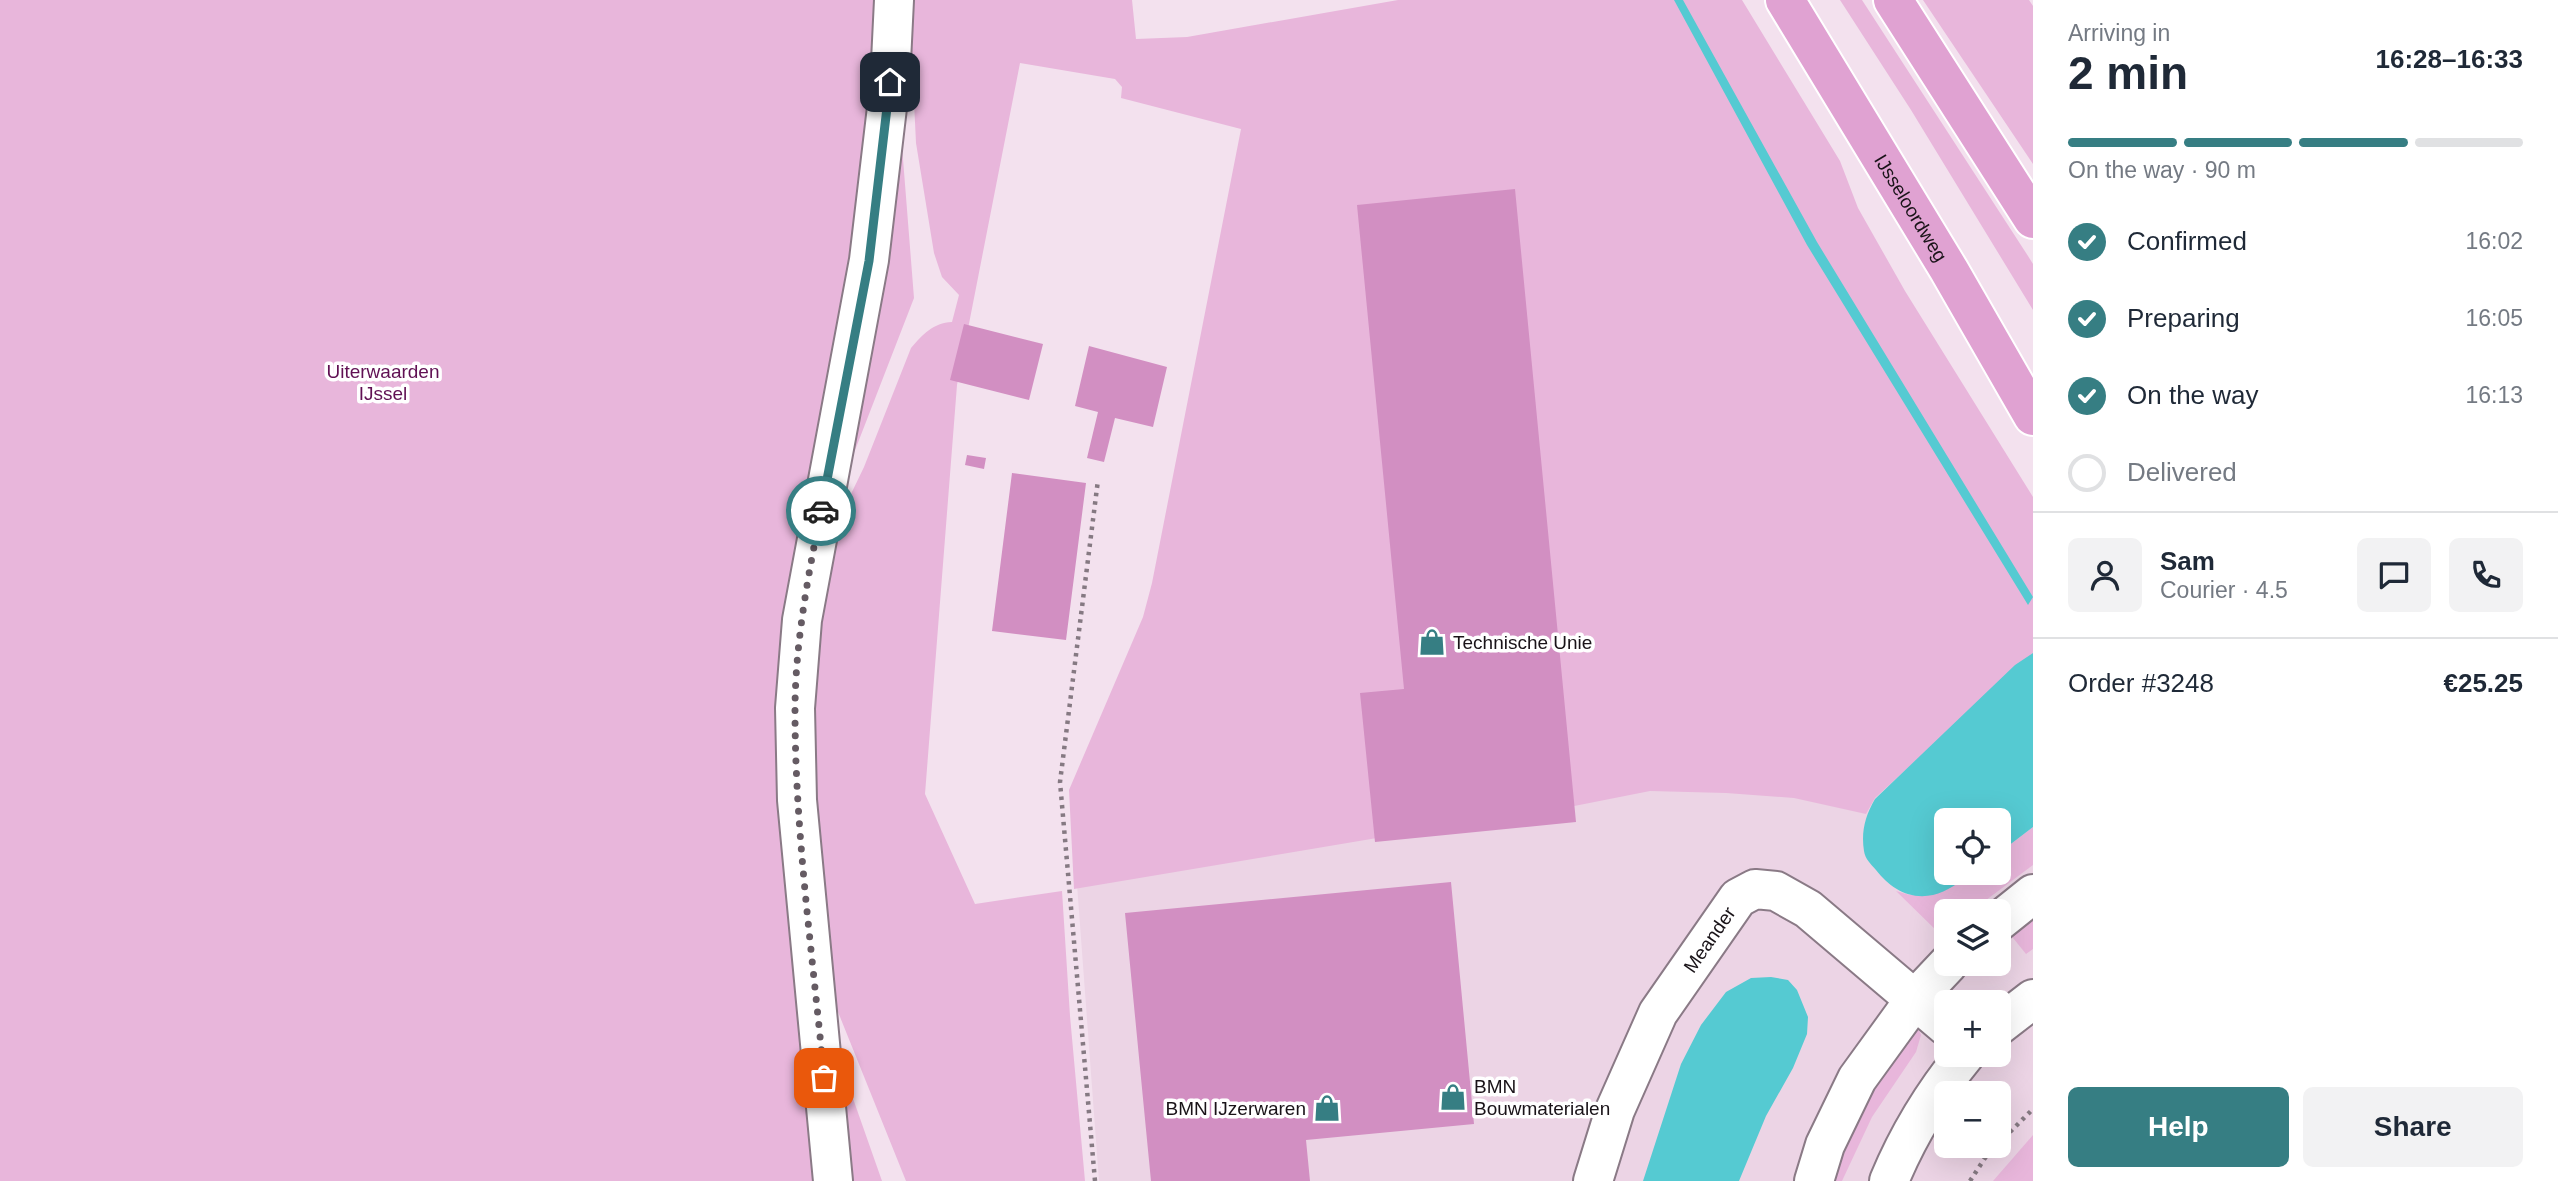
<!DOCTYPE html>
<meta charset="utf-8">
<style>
:root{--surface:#fff;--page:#f2f2f3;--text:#1f2937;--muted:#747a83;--line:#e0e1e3;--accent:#367e83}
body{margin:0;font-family:Arial,sans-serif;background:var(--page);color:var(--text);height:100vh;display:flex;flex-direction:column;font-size:26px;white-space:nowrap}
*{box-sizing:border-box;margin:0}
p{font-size:23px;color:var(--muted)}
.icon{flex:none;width:38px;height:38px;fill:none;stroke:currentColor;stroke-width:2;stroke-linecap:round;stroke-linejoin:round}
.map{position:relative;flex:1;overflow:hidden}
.side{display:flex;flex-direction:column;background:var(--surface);width:525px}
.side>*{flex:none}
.buttons{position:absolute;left:1934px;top:808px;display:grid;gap:14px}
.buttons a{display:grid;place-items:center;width:77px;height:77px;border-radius:10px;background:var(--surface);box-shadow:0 7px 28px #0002;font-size:35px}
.pin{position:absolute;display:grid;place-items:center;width:60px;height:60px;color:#fff;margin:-30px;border-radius:14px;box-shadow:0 4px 10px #0006}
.courier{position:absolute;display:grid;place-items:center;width:70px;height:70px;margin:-35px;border:5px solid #367e83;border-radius:50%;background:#fff;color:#222;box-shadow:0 2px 9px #0007}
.summary em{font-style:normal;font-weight:800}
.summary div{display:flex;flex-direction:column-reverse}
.summary{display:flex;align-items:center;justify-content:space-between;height:119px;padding:0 35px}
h1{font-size:46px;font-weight:800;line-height:52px}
.bar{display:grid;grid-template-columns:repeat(4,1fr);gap:10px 7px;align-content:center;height:84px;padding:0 35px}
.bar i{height:9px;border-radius:5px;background:var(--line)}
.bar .current{background:var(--accent)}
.bar p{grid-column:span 4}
.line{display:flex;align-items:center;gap:18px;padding:0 35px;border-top:2px solid var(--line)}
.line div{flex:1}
.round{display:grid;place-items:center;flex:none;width:74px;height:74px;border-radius:10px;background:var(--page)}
ol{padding:0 35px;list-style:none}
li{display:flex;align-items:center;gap:21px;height:77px}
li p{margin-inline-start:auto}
li .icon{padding:7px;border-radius:50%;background:var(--accent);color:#fff;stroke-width:4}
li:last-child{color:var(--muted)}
li i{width:38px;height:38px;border:4px solid var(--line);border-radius:50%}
.cta{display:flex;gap:14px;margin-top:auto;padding:14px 35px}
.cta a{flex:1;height:80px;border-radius:10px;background:var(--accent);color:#fff;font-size:28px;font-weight:800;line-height:80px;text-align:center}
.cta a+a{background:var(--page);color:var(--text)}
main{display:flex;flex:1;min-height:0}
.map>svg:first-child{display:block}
</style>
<main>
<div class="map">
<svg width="2033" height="1181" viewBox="0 0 2033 1181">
<rect width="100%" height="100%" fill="#f3e1ee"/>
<!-- built -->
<path fill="#ecd4e5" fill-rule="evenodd" d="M2033,625V1181H1099L1070,790ZM1946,821H1998V873H1946ZM1946,912H1998V964H1946ZM1946,1003H1998V1055H1946ZM1946,1094H1998V1146H1946Z"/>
<!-- green -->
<path fill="#e8b6db" d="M0,0H881L870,167L801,537L821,1181H0Z
M912,0H1132L1136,39L1187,37L1398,0H1742L1840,161L1858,208L1905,291L2033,497V653L1875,798L1866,814L1794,798L1726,793L1650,791L1549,811L1478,821L1074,889L1069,790L1143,617L1152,583L1241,129L1121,98L1122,87L1115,79L1020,63L957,385L925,794L975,904L1062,891L1070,1016L1085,1181H906L830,992L809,795L812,660L839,519L864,467L911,348C923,334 933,323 952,322L959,295L942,277L934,253L916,143L910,19Z
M1840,0H1862L2028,256L2033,264V310L1911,110Z
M1923,0H2029L2033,6V164Z
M900,121L914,298L840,489Z
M2033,827V865L1970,912H1946V929L1940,934L1896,891L1910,895L1946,890L1971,873H1998L1999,853Z
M2033,914V949L2026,954L2009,933Z
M1918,1028L1921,1035L1916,1052L1872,1117L1842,1181H1830C1842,1152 1891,1037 1918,1028Z
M837,1053L882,1181H849Z
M2033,1135V1181H1993Z"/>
<!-- water -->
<path fill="#55cad2" d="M1674,0H1683L1817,242L2033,597L2028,605L1807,245Z
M2033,653V827L1999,853L1998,821H1946V873H1971C1960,882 1947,892 1933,895C1909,900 1890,888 1876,870C1871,864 1865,859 1864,851C1861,832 1865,816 1875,799L2015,665Z
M1771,977L1788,980L1797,990L1808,1017L1807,1034L1793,1068L1766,1116L1739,1181H1643L1681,1064L1701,1025L1726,992L1751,978Z"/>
<!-- building -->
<path fill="#d28fc2" d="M1515,189L1576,822L1375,842L1360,693L1404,689L1357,205Z
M964,324L1043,344L1029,400L950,380Z
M1089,346L1167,367L1153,427L1115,418L1104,462L1087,458L1098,412L1075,406Z
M967,455L986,458L984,469L965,465Z
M1012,473L1086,483L1066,640L992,631Z
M1451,882L1474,1124L1306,1140L1310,1181H1151L1125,913Z"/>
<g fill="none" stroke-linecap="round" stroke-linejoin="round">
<defs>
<g id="minor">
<path d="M1998,922L2033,894"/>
<path d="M1998,1026L2033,999"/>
<path d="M833,1181L797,800L795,708L802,620L869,260L890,82L894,0"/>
<path id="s1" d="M1593,1181L1615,1110L1658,1013L1738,898L1755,889L1776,891L1808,909L1946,1026"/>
<path d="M1814,1181L1825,1145L1857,1079L1915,999L1948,964"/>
<path d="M1889,1181C1908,1135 1933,1094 1965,1055"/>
</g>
<g id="trunk">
<path id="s2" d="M1785,0L1949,270L2033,416"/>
<path d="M1893,0L2033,219"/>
</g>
</defs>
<!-- minor casing -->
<use href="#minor" stroke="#8a7a86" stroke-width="42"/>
<!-- trunk casing -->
<use href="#trunk" stroke="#fff" stroke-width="42"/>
<!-- path -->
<path stroke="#857982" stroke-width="4.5" stroke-dasharray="3.5 5" stroke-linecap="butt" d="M1998,1144L2033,1109
M1095,1181L1060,782L1098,480
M1970,1181L1985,1158L1997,1146"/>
<!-- minor -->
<use href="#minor" stroke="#fff" stroke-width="38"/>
<!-- trunk -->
<use href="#trunk" stroke="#e0a2d2" stroke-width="38"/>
</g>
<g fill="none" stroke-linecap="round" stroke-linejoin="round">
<!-- done -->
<path stroke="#655b63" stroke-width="7" stroke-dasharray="0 12.6" d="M821,511C808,576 795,644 795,711C795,833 813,956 824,1078"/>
<!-- route -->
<path stroke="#367e83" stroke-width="9" d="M821,511L869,261L890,82"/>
</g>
<!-- icons -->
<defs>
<symbol id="shop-bare" viewBox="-9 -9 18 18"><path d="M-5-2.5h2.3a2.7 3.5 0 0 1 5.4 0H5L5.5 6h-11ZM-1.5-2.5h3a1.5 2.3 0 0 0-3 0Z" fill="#367e83" stroke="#fff" stroke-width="2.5" paint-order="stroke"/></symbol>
</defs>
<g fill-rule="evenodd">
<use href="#shop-bare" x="1413" y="623" width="38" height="38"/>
<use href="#shop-bare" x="1434" y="1078" width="38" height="38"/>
<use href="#shop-bare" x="1308" y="1089" width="38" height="38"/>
</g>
<g text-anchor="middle" stroke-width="7" stroke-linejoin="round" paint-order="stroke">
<!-- street labels -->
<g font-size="19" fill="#191318" stroke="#fff">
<text dy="7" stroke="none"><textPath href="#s2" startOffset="243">IJsseloordweg</textPath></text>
<text dy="7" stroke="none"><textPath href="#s1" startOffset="270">Meander</textPath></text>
</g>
<!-- park labels -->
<g font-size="19" fill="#601053" stroke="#fff">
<text x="383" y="378">Uiterwaarden<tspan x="383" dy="22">IJssel</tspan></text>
</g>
<!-- poi labels -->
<g font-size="19" fill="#191318" stroke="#fff" text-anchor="start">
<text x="1453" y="649">Technische Unie</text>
<text x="1474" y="1093">BMN<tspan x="1474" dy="22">Bouwmaterialen</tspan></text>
<text x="1306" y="1115" text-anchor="end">BMN IJzerwaren</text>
</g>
</g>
</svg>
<div class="buttons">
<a><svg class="icon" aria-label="locate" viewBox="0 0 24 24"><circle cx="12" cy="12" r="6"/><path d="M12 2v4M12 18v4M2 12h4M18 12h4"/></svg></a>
<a><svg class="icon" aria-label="layers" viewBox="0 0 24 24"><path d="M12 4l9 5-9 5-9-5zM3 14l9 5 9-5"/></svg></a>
<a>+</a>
<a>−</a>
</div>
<div class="pin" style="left:824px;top:1078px;background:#ea580c"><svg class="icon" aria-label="bag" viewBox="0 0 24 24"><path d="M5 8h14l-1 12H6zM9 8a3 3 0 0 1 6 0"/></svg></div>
<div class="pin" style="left:890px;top:82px;background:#1f2937"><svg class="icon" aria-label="home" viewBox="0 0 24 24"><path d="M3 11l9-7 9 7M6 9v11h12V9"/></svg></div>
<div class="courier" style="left:821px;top:511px"><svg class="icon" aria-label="car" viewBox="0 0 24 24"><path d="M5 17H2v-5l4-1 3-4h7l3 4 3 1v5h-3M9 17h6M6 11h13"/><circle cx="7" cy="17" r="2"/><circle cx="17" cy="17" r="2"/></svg></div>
</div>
<section class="side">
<div class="summary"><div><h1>2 min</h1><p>Arriving in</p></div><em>16:28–16:33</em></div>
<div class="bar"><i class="current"></i><i class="current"></i><i class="current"></i><i></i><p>On the way · 90 m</p></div>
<ol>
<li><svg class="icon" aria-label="check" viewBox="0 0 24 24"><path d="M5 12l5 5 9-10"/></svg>Confirmed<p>16:02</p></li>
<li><svg class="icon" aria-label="check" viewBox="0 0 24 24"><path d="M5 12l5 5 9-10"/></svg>Preparing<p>16:05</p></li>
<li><svg class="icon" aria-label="check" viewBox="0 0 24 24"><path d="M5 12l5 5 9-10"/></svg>On the way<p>16:13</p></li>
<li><i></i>Delivered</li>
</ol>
<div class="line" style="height:126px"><a class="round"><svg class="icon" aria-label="person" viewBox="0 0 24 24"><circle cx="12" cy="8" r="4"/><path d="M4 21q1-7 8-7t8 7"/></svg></a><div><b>Sam</b><p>Courier · 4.5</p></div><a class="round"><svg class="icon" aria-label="chat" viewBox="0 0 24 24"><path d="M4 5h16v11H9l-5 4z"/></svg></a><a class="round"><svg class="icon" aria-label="phone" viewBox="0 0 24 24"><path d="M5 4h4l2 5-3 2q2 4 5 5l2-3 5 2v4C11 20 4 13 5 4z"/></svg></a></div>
<div class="line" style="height:91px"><div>Order #3248</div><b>€25.25</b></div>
<div class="cta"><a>Help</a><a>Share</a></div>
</section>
</main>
